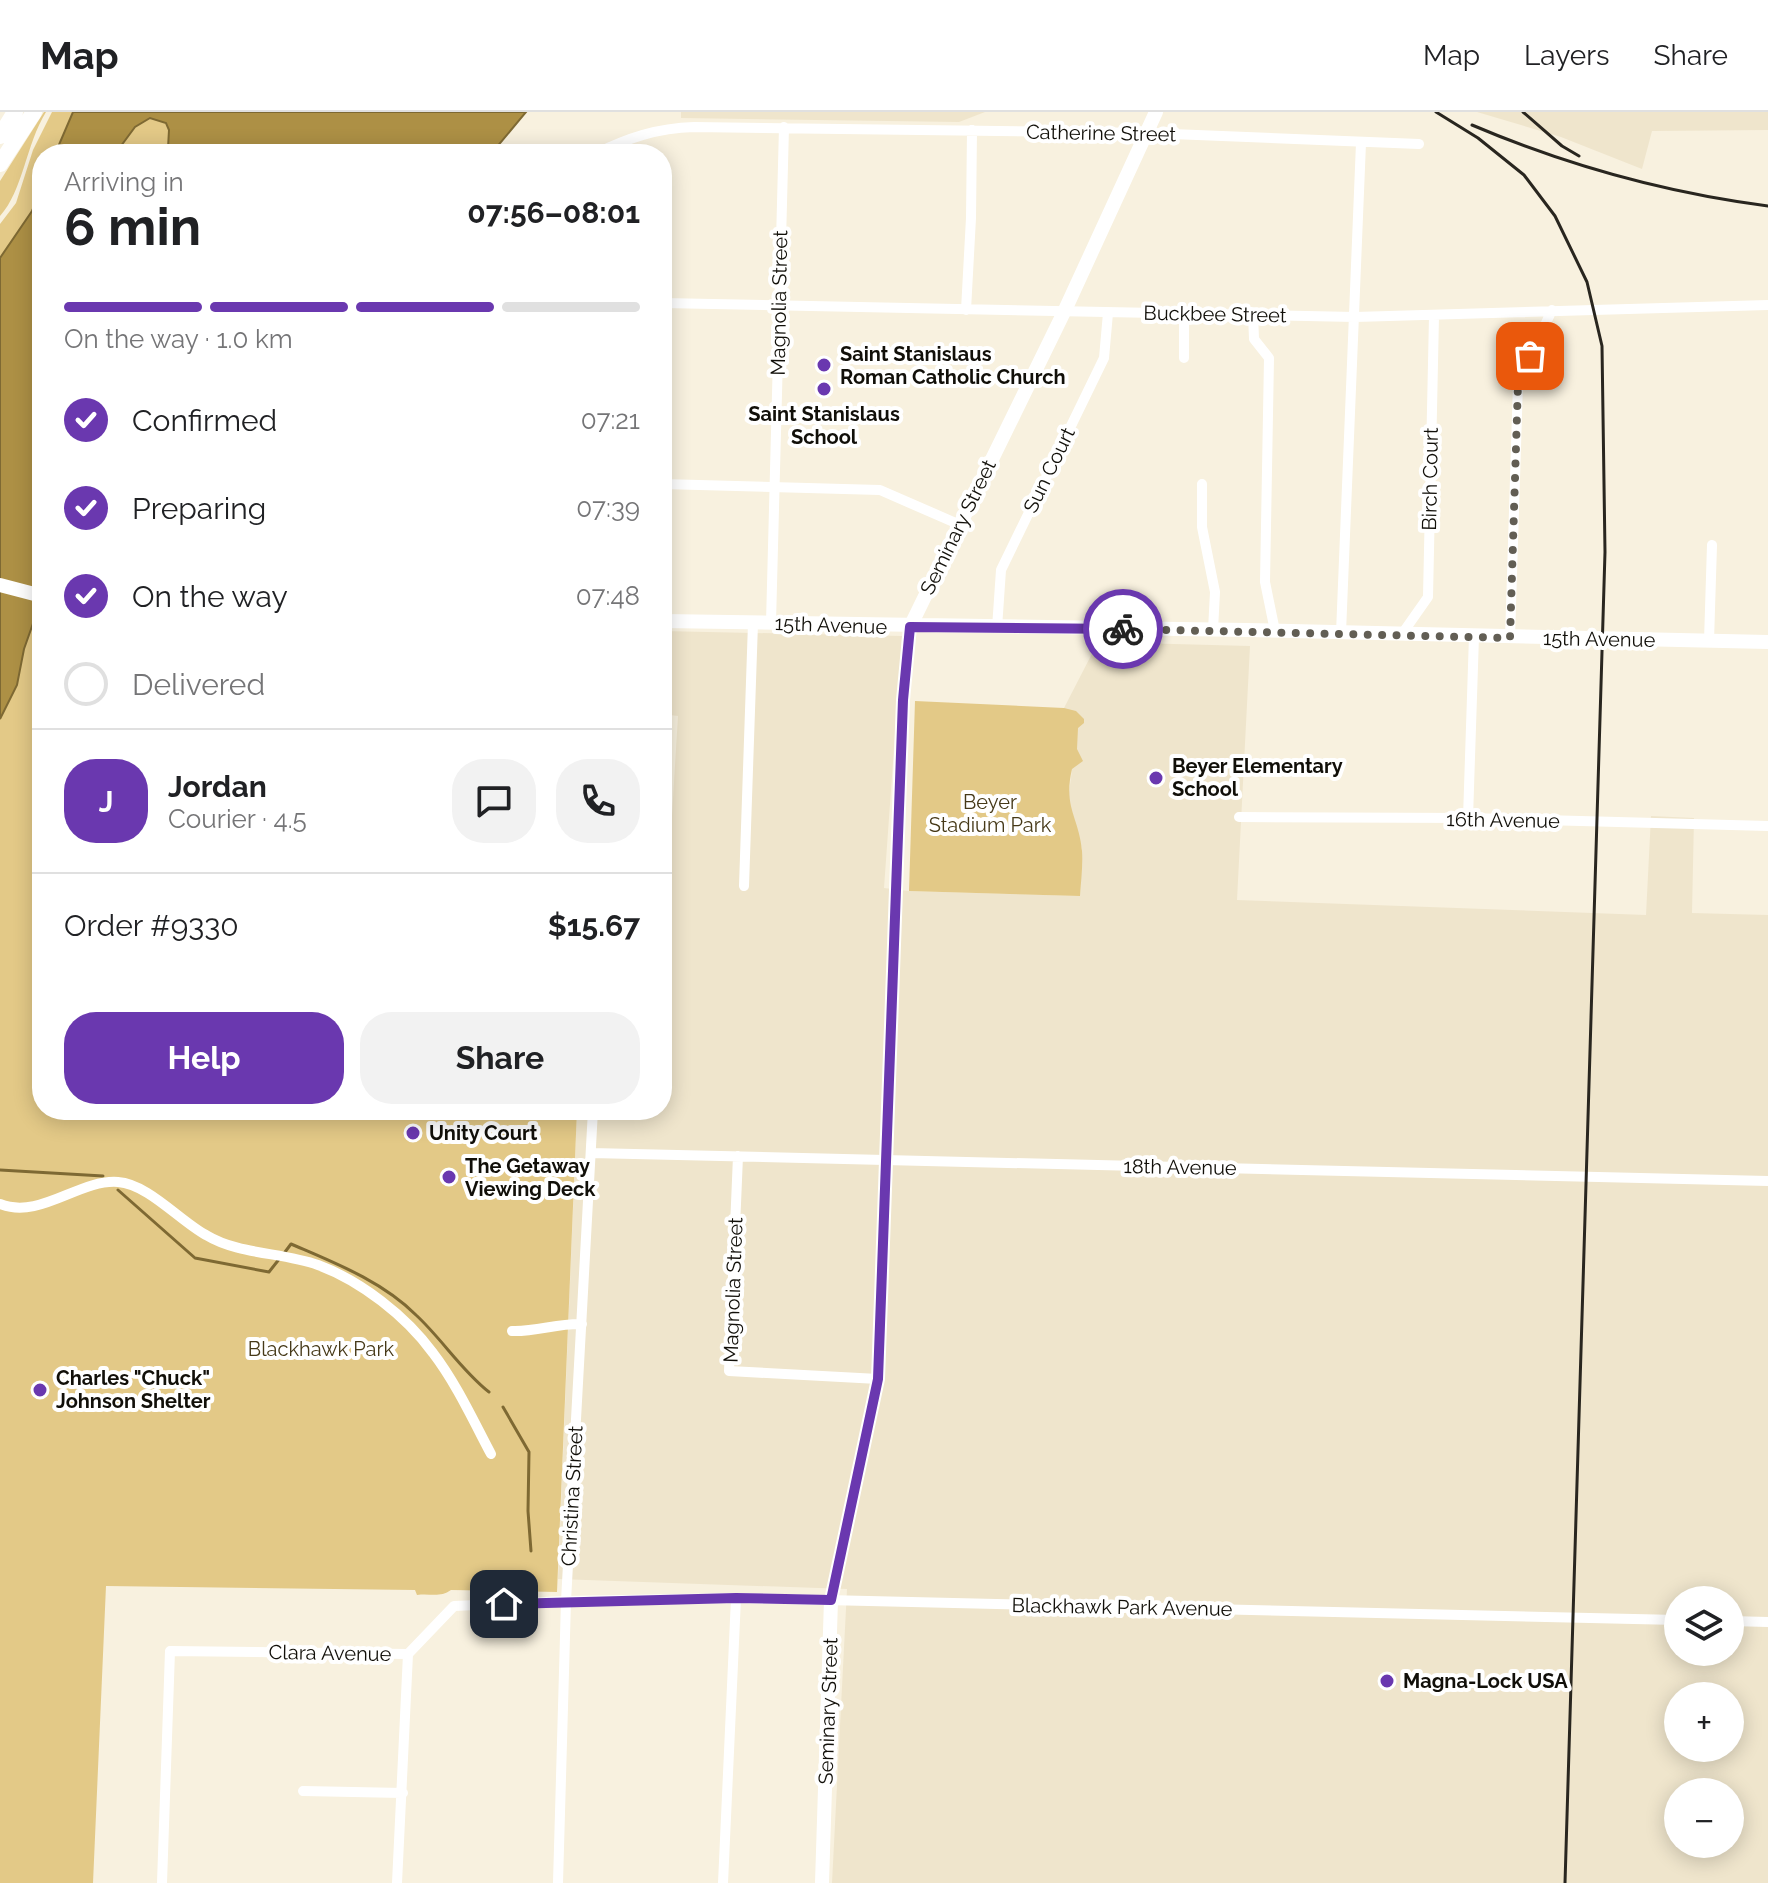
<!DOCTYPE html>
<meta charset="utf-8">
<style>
:root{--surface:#fff;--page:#f2f2f2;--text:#202124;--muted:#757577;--line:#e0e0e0;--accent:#6a38af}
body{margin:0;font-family:Raleway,sans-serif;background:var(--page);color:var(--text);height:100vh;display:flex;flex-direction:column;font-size:30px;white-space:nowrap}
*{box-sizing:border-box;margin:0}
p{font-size:26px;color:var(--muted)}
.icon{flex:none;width:44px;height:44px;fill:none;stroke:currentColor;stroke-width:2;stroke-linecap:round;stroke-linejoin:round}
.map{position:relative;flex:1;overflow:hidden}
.details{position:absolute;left:32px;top:32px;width:640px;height:976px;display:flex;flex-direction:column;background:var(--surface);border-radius:32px;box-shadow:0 4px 20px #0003}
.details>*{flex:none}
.buttons{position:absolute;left:1664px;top:1474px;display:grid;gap:16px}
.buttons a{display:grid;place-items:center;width:80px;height:80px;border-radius:50%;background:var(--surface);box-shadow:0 4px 20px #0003;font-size:40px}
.pin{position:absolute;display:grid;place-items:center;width:68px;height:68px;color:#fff;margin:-34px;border-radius:16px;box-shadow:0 4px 12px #0006}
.courier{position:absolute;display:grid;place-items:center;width:80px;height:80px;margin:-40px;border:6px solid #6a38af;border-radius:50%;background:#fff;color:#222;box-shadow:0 2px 10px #0007}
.head em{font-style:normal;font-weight:700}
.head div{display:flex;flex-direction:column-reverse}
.head{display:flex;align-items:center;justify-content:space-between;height:136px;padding:0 32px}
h1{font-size:52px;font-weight:700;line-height:60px}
.bar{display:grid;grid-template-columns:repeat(4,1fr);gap:12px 8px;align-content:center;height:96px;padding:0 32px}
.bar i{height:10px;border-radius:6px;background:var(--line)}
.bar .active{background:var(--accent)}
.bar p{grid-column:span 4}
.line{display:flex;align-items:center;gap:20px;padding:0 32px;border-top:2px solid var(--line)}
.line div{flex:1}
.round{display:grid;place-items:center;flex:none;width:84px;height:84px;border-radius:32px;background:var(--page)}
ol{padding:0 32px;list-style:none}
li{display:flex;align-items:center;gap:24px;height:88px}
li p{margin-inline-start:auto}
li .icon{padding:8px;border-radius:50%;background:var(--accent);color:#fff;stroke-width:4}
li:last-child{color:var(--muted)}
li i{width:44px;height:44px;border:4px solid var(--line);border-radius:50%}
.cta{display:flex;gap:16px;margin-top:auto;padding:16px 32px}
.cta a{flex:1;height:92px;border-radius:32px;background:var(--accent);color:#fff;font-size:32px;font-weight:700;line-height:92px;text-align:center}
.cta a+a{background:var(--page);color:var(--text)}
header{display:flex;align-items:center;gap:48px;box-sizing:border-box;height:112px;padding:0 40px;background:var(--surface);border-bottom:2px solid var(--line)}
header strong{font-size:38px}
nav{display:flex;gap:44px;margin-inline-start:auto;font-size:28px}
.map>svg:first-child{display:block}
</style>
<header>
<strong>Map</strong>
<nav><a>Map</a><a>Layers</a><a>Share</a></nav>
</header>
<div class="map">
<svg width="1768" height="1771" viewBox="0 0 1768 1771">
<rect width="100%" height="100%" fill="#f8f1df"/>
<!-- built -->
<path fill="#efe5cc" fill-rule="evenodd" d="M681,0H985L959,10L681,6Z
M1477,0H1768V18L1652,19L1642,57L1561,25Z
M662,519L902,524L884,776L909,779L1080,784L1082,737L1068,689L1072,657L1064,596L1098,530L1250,534L1237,788L1646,803L1651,704L1694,706L1692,801L1768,803V1771H832L847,1477L558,1467L577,998H662V753H669L678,604L662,602ZM1678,1488H1730V1540H1678ZM1678,1584H1730V1636H1678ZM1678,1680H1730V1732H1678Z"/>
<!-- green -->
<path fill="#e3c987" d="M44,0H46C26,32 23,79 0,104V69Z
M52,0H73L55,42H42L40,81L32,99L0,146V112L16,91L33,38Z
M150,6L166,11L169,17L168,36L160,42H115L135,15Z
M37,499L42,500V998H577L557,1480L451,1478C440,1486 430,1481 417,1483L415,1478L106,1474L93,1771H0V607L17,573L24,537Z
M915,589L1064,596L1076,599L1084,607V611L1078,616L1077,637L1083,649L1072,657C1063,696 1079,705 1082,739C1083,753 1081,769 1080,784L909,779Z"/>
<!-- water -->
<path fill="#ad9045" stroke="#7e6933" stroke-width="2" d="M73,0H526L491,42H160L168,36L169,18L166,11L150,6L135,15L115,42H55Z
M42,77V486L24,537L17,573L0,607V146L32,99Z"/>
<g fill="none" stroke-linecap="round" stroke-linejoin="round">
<!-- stream -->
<path stroke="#7e6933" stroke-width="3" d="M0,1058L103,1064
M118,1078L195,1146L269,1160L280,1146
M285,1140L291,1132C335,1151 382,1169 416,1203C442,1227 461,1258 489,1280
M503,1295L529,1340L528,1399L531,1439"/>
<!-- street -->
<path stroke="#fff" stroke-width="10" d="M595,42C628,26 657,16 694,15L1147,21L1419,32
M662,191L1355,205L1768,193
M966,198L971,106L972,18
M1253,202L1254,227L1269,246L1265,470L1275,519
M1184,246V202
M662,372L880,378L958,412
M1202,372V415L1215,480L1213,518
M771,511L784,15
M997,516L1001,458L1104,246L1108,201
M1341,521L1361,31
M1402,522L1428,485L1434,204
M1510,526L1518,271L1552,198
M1709,529L1712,433
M1239,705L1468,706L1768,714
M1468,706L1474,524
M744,774L753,511
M591,1041L1768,1069
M738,1044L729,1259L878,1267
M0,1092C40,1108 79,1067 118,1070C148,1072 180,1109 206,1123C239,1143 282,1140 318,1153C361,1169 406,1204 433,1241C456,1271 473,1308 491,1342
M512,1219C536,1220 558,1211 582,1212
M1730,1509L1768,1510
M303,1679L403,1681
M162,1771L170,1539L408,1542L454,1494L566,1489L736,1486L1678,1508
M397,1771L408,1542
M558,1771L566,1489L593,998
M723,1771L736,1486"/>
<!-- secondary -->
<path stroke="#fff" stroke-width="14" d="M0,473L42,484
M662,509L1246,518L1768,530
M822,1771L831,1488L878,1267L903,588L910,515L1065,198L1156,0"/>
<!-- primary -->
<path stroke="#fff" stroke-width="16" d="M0,24L15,0
M0,52L34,0"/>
<!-- rail -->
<path stroke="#29261f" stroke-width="3" d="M1436,0L1478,26L1524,63L1555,104L1587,170L1602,234L1605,440L1565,1771
M1523,0L1562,34L1579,44
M1472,13C1566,53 1667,81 1768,94"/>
</g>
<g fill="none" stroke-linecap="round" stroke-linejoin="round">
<!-- done -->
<path stroke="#625e54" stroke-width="8" stroke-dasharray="0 14.4" d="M1123,517L1510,526L1518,271L1530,244"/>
<!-- route -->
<path stroke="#6a38af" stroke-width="10" d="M504,1492L736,1486L831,1488L878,1267L903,588L910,515L1123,517"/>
</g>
<!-- markers -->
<g fill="#6a38af" stroke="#fff" stroke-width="3">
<circle cx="824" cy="253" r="8"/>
<circle cx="824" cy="277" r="8"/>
<circle cx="1156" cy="666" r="8"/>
<circle cx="413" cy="1021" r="8"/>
<circle cx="449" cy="1065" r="8"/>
<circle cx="40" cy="1278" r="8"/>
<circle cx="1387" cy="1569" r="8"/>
</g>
<g text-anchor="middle" stroke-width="8" stroke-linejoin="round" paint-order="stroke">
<!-- street labels -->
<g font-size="20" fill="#110f09" stroke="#fff">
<text transform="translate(1101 21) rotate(1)" y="7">Catherine Street</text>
<text transform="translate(779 191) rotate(-89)" y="7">Magnolia Street</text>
<text transform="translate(1215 202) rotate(1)" y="7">Buckbee Street</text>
<text transform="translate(1049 358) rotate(-64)" y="7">Sun Court</text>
<text transform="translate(1430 367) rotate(-89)" y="7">Birch Court</text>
<text transform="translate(958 415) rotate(-64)" y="7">Seminary Street</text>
<text transform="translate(831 513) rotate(2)" y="7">15th Avenue</text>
<text transform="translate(1599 527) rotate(1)" y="7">15th Avenue</text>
<text transform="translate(1503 708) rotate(1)" y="7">16th Avenue</text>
<text transform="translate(1180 1055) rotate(1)" y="7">18th Avenue</text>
<text transform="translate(733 1178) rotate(-88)" y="7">Magnolia Street</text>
<text transform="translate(572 1384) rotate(-87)" y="7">Christina Street</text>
<text transform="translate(1122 1495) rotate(1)" y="7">Blackhawk Park Avenue</text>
<text transform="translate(330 1541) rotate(1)" y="7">Clara Avenue</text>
<text transform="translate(828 1599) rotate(-88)" y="7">Seminary Street</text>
</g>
<!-- poi labels -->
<g font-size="20" font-weight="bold" fill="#110f09" stroke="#fff" text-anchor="start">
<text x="840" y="249">Saint Stanislaus<tspan x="840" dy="23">Roman Catholic Church</tspan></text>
<text x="824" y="309" text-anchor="middle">Saint Stanislaus<tspan x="824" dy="23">School</tspan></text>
<text x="1172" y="661">Beyer Elementary<tspan x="1172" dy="23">School</tspan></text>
<text x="429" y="1028">Unity Court</text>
<text x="465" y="1061">The Getaway<tspan x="465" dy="23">Viewing Deck</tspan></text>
<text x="56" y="1273">Charles "Chuck"<tspan x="56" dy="23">Johnson Shelter</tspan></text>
<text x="1403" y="1576">Magna-Lock USA</text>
</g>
<!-- park labels -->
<g font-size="20" fill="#463918" stroke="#fff">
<text x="990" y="697">Beyer<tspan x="990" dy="23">Stadium Park</tspan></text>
<text x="321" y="1244">Blackhawk Park</text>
</g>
</g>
</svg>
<div class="buttons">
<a><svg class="icon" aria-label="layers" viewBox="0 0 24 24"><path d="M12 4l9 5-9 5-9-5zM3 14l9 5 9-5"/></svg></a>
<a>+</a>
<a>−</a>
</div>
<div class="pin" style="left:1530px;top:244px;background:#ea580c"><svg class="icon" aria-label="bag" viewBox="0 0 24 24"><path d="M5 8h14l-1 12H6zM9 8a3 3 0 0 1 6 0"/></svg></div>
<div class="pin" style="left:504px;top:1492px;background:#1f2937"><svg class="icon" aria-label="home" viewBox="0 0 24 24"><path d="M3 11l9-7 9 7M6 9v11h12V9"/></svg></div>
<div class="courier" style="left:1123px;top:517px"><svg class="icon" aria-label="bike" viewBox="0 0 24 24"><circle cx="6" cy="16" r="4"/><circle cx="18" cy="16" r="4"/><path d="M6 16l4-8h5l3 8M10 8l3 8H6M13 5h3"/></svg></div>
<section class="details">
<div class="head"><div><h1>6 min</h1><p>Arriving in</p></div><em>07:56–08:01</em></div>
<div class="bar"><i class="active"></i><i class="active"></i><i class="active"></i><i></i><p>On the way · 1.0 km</p></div>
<ol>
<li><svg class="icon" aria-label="check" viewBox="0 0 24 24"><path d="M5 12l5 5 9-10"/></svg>Confirmed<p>07:21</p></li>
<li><svg class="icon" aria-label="check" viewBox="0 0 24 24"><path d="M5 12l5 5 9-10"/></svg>Preparing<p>07:39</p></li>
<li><svg class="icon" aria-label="check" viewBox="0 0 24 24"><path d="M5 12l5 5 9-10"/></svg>On the way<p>07:48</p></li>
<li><i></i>Delivered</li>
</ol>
<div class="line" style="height:144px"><b class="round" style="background:var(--accent);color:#fff">J</b><div><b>Jordan</b><p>Courier · 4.5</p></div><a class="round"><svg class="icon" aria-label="chat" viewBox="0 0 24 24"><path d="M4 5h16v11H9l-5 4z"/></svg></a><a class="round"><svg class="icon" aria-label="phone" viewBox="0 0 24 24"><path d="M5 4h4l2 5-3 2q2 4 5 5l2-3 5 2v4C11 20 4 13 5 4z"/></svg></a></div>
<div class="line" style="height:104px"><div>Order #9330</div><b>$15.67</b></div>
<div class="cta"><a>Help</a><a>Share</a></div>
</section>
</div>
